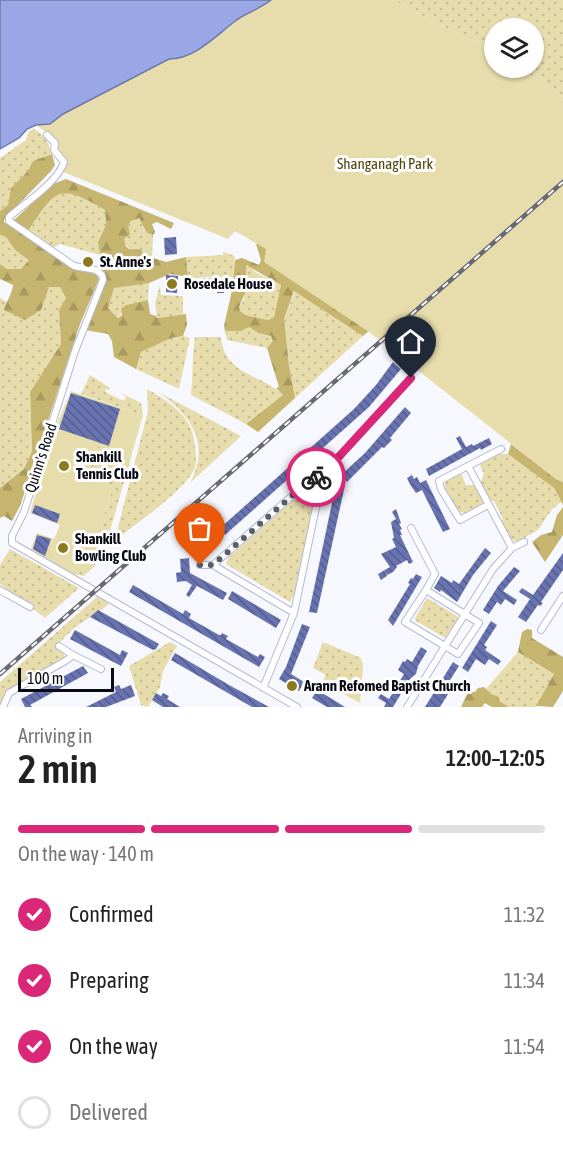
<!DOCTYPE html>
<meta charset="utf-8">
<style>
:root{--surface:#fff;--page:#f6f6f6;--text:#222;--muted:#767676;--line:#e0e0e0;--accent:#db2777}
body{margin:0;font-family:"Asap Condensed",sans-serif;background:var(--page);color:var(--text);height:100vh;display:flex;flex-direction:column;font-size:22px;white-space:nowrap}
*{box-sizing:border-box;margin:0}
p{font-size:20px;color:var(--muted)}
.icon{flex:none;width:33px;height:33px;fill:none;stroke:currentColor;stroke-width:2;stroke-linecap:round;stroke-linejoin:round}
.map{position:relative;height:707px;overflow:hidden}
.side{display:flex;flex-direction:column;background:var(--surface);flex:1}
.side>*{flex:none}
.fabs{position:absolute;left:484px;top:18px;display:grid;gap:12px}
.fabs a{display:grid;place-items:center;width:60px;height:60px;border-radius:50%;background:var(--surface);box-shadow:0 2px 4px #0004;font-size:30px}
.scale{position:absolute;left:18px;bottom:15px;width:96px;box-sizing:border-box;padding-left:6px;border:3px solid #090b14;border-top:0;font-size:16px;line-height:21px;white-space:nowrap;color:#090b14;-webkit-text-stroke:4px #fff;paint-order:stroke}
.pin{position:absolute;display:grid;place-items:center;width:51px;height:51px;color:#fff;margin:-62px -26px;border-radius:50% 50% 50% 0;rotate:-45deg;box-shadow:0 0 6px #0007}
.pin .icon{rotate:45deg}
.courier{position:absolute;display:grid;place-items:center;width:60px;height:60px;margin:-30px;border:4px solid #db2777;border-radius:50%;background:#fff;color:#222;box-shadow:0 2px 8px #0007}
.summary em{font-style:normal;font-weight:600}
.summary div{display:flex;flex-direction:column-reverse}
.summary{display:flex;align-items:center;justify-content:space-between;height:102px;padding:0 18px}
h1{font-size:39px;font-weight:600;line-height:45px}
.bar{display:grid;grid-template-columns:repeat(4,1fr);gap:9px 6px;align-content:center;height:72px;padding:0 18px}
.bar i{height:8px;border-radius:4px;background:var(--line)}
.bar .current{background:var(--accent)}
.bar p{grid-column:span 4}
ol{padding:0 18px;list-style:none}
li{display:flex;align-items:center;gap:18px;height:66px}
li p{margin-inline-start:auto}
li .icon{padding:6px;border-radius:50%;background:var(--accent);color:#fff;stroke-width:4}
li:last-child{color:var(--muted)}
li i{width:33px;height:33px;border:3px solid var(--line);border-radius:50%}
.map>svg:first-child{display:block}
</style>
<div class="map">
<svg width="563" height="707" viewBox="0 0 563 707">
<defs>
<pattern id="grass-dots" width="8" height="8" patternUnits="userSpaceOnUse" patternTransform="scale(1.5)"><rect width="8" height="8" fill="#e7ddac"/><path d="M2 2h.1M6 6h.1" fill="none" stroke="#c5bc93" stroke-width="1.8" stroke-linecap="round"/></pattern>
<pattern id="forest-firs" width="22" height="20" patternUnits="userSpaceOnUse" patternTransform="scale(1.5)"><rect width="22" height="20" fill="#c5b56e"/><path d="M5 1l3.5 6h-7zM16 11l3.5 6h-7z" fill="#a89a5e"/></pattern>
<pattern id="building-back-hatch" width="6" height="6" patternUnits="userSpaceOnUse" patternTransform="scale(1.5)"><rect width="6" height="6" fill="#6874b0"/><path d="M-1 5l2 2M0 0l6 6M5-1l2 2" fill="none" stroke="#545d8e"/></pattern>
</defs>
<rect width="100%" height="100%" fill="#f6f8fd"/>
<!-- grass -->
<path fill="url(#grass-dots)" d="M393,0H563V97L520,68H534V28H495V53L470,38L469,40Z
M34,129C45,135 48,142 52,154L33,161L27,172L11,188L8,205L0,211V158L26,140L29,131Z
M63,192L82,196L105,210L106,225L98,242L100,255L60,244L53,248L28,231L51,197Z
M139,218L147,233L153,235L152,257C140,253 127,252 124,239L129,234L128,225L131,221Z
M0,235L6,237L15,250L30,259L21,269H7L0,264Z
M223,252L235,256L233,277H201L200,292H183V277H188L186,257L223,255Z
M246,264L257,273L281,285L274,317L268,320L244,315L239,311V307L244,300Z
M149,283L148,300L126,305L118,318L108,308L114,287Z
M160,285L161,295L183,296V314L157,318L155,303Z
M48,287H60L66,298L59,310L61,344L30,392L32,451L24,469L0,488V298L6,302L5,310Z
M295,291L363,336L295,398L289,365L284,319Z
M249,327L258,333L271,336L274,341L267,348L227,340L225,331H236Z
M183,336L190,338L179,389L136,369L141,352L171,338Z
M195,337H221C224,375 262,374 283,395L246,424L191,395C193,375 192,357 195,337Z
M90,375L110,388L109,390L106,389L105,392L124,401L126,397L121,393L141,403L143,415L102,559L84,576L68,573L71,569L88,572L101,533L99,531L113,487L81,476L92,444L129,457L142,415L81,394Z
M147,389C171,403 193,416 195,447C196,454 197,463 194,470C182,492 142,519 121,536L116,535L148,411Z
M158,392L241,436L190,483C211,443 191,415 158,392Z
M497,454H508L554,488L561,502L552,509L538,530L517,542L509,538L500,524L503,519L494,501L489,500L480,483L484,474L479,463Z
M461,473L466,485H475L483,501L482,505L464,513L456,511L444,489L446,480Z
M312,483L318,487L297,589L290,602L226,564L228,558Z
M10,549L79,588L45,618L0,584V565Z
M98,596L109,603L103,609L75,627L55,647L63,651L65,658L11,688L0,704V682Z
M427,598L457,616L458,619L445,638L416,621L415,618Z
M170,642L177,646L163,671L160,687L148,707L141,705L129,666Z
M323,642L361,658L363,666L360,703L322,682L326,675L313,668Z
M518,652L554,674L536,707H492L477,699Z"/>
<!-- forest -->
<path fill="url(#forest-firs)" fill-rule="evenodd" d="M52,154L55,165L51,171L4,219V222L76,270L96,274L99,279L80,324L20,506L12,521L4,516L0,518V488L24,469L32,451L30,392L61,344L59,310L66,298L60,287H49L41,310L25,320L4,310C6,301 12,295 13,285L0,279V264L7,269H21L29,260L15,250L6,237L0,235V211L8,205L11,188L27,172L33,161Z
M66,179L174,223L171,229L157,222L152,224L155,232L153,235L147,233L139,218L131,221L128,225L130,234L124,239L126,246L129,249L141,250L144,255L166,262L186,257L188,277L170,274L149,283L114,288L108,308L118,318L122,315L121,309L126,305L148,300L150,314L156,316L157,318L186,314L187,325L183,336L171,338L141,352L136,369L114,357L112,341L108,334L85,330L104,282L97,269L100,255L98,242L106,225L105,210C58,182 56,189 28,231L13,221L53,184Z
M256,244H265L390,313L363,336L294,291L284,319L289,365L295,398L258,432L246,424L283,395L276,388L279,387L267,348L273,341L271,336L258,333L249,327L241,331H225L224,326L232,290L235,260L242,258L259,265L261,260ZM246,265L281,285L274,317L268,320L245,315L240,311L239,307L246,291Z
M511,444L556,479L563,482V505L554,488L508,454Z
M563,507V535L545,562L532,542L541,535L552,532L557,515Z
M527,629L532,630V638L563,657V691L553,707L536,706L554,674L518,652L522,632Z
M484,687L491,694L499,697V701L509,707H492L485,703L482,707H461L468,692H475L478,688Z"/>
<!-- park -->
<path fill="#e7ddac" d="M271,0H393L469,40L470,38L495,53V68H520L563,97V482L556,479L369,332L264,262L266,249L235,231L228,239L61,171L63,167L48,134L36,125L50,124L63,114L169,59C196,59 217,33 238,19C249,12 261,8 271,0Z
M71,391L142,415L129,457L92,445L82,475L113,487L99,531L101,533L88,573L71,569L68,573L30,551L37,533L54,539L60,525L30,513L54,431Z"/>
<!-- water -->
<path fill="#9aa7e7" stroke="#6e78a8" stroke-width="1.5" d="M0,0H271C261,8 249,12 238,19C217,34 196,59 169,59L63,114L50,124L36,125L27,129L19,138L0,149Z"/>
<!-- building -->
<path fill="url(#building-back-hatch)" d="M176,237L177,254L165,255L164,238Z
M166,275L178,276L177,293L166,292Z
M203,278L231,279V285L225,284L224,293H217V284H202Z
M393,362L401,369L369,407L225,535L219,529L354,409L376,385Z
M71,393L120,409L109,446L59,429Z
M405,407L411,413L390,438L392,440L384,448L382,447L347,482L341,475L365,453Z
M460,436L466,447L472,444L473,446L489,438L492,444L481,450L480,448L429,476L426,469L462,449L456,438Z
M412,475L414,479L417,477L420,483L426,480L450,529L443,532L422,490L416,493L411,486L407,478Z
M336,484L345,485L317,613L309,612Z
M35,505L60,514L57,523L32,513Z
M396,509L401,523L399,524L402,529L400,530L402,535H400L413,562L409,564L407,560L396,566L397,567L393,572L387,575L385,572L387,576L381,580L378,574L390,567L381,554L396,547L392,539L394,538L391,522L396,519L392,512Z
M213,528L218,534L194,554L189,548Z
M37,535L51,539L45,556L33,549Z
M485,548L491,553L473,575L457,602L441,590L440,592L434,588L441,576L452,583L453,580L459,584Z
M563,553V570L541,602L543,603L540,606L538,605L526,622L518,617L530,599L519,592L522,588L533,595Z
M189,558L190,573L227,593L223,600L197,586L189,597L186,595L192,585L186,581L177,582L176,573L181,572L180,559Z
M514,567L520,571L503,591L517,600L514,605L505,599L501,605L497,602L489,614L483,610L498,586Z
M416,574L422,577L393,626L388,620L410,584L408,583L411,578L413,579Z
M133,585L183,614L185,610L191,614L189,618L219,635H221L222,633L228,636L226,639L258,657L260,654L265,657L259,667L129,592Z
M232,591L281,620L276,628L228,599Z
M98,610L159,644L156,649L153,650L90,617Z
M491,621L497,625L484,645L487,647L485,650L501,661L498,665L489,659L485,665L476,659L468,672L462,668Z
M302,624L310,627L291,674L304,682L299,691L279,679L286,667Z
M75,630L120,655L122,650L128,653L121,666L70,639Z
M421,647L427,651L418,666L416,674L410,679L393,707H384L386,703L378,698L381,694L389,699L404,674L398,670L403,661L405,662L407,659L412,662Z
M175,653L229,685L269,707H252L171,660Z
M453,662L459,666L445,688L450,691L440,707H425Z
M83,666L88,673L30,705L32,707H25L21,699Z
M119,685L121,689L131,685L135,696L106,707H86L116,692L114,687Z
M317,690L337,702L345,707H327L312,698Z
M156,693L161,696L163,693L169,696L167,699L180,707H163L152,700Z"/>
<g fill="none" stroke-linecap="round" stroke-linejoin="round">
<defs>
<path id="minor" d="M47,135L55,143L54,150L64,162C58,182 25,203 9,217V221L74,266L96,270L102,275L103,280L75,351L24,512L12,536V543L297,707
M488,505L460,520L441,489L439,481L501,449
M411,528L435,574L426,590
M512,548L524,542
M200,565H213
M0,590L30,607
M426,590L479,623L458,654L405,622Z
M294,613L213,565L309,481L323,474
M541,630L563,596
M59,646L73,655
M263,688L294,613L323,474L411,378
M3,707L9,693L67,660L73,655L101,669
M407,707L493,569L512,548L468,466"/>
</defs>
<!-- minor casing -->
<use href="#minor" stroke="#b3bad5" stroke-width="8"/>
<!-- minor -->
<use href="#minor" stroke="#fff" stroke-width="6"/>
<defs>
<path id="rail" d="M0,674L563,182"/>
</defs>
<!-- rail casing -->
<use href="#rail" stroke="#686a71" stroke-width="4.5"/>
<!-- rail -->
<use href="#rail" stroke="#fff" stroke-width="2" stroke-dasharray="7" stroke-linecap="butt"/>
</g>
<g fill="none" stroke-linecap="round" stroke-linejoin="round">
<!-- done -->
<path stroke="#5c5e66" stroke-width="6" stroke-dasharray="0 10.8" d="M200,565H213L309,481L316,477"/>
<!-- route -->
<path stroke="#db2777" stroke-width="8" d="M316,477L323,474L411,378"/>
</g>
<!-- markers -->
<g fill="#8c7a1f" stroke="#fff" stroke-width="2">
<circle cx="88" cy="262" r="6"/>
<circle cx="172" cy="284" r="6"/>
<circle cx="64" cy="466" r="6"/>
<circle cx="63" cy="548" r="6"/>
<circle cx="292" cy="686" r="6"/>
</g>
<g text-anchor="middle" stroke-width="6" stroke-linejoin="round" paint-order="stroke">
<!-- park labels -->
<g font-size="15" fill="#51460d" stroke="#fff">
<text x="385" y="169">Shanganagh Park</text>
</g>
<!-- poi labels -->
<g font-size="15" font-weight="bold" fill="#090b14" stroke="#fff" text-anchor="start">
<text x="100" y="267">St. Anne's</text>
<text x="184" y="289">Rosedale House</text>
<text x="76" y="462">Shankill<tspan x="76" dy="17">Tennis Club</tspan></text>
<text x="75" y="544">Shankill<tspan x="75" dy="17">Bowling Club</tspan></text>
<text x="304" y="691">Arann Refomed Baptist Church</text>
</g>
<!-- street labels -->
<g font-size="15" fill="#090b14" stroke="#fff">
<text transform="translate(41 458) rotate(-72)" y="5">Quinn's Road</text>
</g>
</g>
</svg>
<div class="fabs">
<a><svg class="icon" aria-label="layers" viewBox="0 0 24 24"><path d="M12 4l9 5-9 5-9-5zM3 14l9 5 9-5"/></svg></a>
</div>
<div class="scale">100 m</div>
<div class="pin" style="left:200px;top:565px;background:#ea580c"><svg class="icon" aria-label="bag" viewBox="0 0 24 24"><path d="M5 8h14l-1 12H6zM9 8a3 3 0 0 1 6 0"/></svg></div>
<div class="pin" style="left:411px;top:378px;background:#1f2937"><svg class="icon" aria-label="home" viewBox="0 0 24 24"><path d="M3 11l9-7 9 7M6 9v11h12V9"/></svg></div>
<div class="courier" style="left:316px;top:477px"><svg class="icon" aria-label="bike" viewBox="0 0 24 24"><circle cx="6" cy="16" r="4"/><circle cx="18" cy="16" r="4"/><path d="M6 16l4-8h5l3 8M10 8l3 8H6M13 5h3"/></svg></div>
</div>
<section class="side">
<div class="summary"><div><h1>2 min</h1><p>Arriving in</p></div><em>12:00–12:05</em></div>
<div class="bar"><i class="current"></i><i class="current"></i><i class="current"></i><i></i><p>On the way · 140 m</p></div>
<ol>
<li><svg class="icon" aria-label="check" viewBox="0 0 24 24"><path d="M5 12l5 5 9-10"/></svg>Confirmed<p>11:32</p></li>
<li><svg class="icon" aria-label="check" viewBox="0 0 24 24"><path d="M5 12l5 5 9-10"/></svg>Preparing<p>11:34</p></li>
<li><svg class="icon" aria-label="check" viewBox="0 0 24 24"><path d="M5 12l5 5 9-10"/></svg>On the way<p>11:54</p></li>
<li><i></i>Delivered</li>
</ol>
</section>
